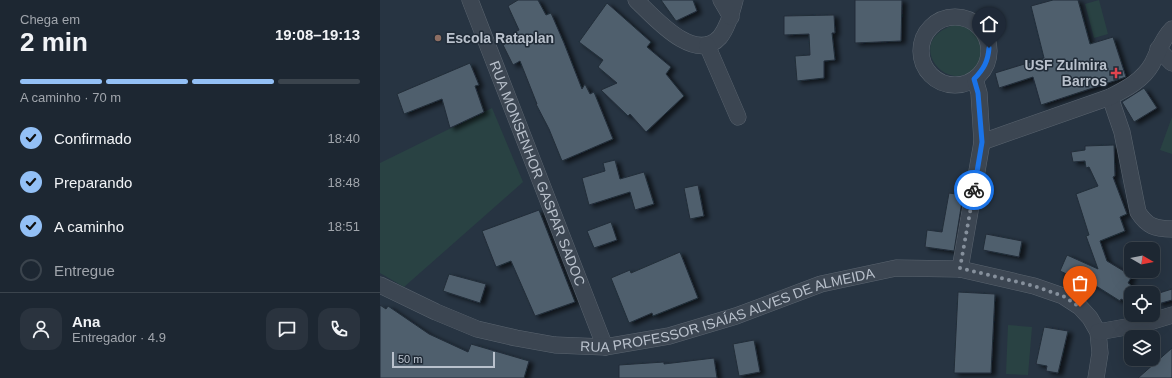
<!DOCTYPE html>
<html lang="pt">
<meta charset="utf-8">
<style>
:root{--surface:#1d2732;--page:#2a333e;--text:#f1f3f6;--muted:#a0a5ac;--line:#3b444d;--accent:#93c0f6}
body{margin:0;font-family:Helvetica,sans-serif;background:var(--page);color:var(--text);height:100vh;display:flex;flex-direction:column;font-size:15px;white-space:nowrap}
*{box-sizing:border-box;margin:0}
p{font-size:13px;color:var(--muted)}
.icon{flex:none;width:22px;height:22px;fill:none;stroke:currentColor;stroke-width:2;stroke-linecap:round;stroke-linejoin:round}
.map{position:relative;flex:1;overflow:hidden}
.panel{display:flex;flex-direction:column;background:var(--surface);width:380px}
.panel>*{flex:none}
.needle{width:26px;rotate:99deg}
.buttons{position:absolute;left:744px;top:242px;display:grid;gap:8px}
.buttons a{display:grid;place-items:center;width:36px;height:36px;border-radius:8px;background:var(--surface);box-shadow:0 4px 16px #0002,0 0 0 1px var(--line);font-size:20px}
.scale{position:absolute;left:12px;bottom:10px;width:103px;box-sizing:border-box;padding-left:4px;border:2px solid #b9c1cc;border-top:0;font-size:11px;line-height:14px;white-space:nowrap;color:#b9c1cc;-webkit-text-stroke:3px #202b37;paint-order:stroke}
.pin{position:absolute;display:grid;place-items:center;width:34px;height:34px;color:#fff;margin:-41px -17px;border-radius:50% 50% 50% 0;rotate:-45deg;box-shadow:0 0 4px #0007}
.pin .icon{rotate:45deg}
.courier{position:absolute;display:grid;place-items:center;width:40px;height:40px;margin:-20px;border:3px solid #1a73e8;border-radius:50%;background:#fff;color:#222;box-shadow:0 1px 5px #0007}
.head em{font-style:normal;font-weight:700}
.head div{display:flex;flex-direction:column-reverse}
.head{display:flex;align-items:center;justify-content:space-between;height:68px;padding:0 20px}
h1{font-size:26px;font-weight:700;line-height:30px}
.bar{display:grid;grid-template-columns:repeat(4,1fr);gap:6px 4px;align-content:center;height:48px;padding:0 20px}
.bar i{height:5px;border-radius:3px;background:var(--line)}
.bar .on{background:var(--accent)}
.bar p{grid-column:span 4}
.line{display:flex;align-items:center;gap:10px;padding:0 20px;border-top:1px solid var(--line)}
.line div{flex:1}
.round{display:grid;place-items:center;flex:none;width:42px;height:42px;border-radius:12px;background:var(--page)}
ol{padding:0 20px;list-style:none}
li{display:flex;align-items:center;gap:12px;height:44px}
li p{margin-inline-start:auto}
li .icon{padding:4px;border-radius:50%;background:var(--accent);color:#111;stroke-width:4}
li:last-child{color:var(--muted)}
li i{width:22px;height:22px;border:2px solid var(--line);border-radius:50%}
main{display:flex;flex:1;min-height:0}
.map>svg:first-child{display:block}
</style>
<main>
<section class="panel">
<div class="head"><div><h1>2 min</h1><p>Chega em</p></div><em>19:08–19:13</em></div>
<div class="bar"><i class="on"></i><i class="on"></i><i class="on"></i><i></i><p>A caminho · 70 m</p></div>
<ol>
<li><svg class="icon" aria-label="check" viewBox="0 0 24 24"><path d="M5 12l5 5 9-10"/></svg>Confirmado<p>18:40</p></li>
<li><svg class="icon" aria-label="check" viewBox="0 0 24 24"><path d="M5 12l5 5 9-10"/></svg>Preparando<p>18:48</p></li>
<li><svg class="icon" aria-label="check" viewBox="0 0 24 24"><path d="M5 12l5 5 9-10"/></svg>A caminho<p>18:51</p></li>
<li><i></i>Entregue</li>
</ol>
<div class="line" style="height:72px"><a class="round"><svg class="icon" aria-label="person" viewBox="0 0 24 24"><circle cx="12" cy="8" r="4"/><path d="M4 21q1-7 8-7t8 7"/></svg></a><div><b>Ana</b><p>Entregador · 4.9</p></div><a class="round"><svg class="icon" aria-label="chat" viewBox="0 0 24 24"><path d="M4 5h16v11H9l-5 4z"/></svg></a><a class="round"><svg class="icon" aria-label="phone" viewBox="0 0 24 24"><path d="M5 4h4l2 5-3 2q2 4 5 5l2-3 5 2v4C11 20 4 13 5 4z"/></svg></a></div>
</section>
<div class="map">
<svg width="792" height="378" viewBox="0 0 792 378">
<defs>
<filter id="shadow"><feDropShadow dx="4.5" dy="2.5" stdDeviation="2" flood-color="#0009"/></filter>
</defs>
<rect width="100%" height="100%" fill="#273442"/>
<!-- green -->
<path fill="#294243" d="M719,0L728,34L714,38L705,4Z
M574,25C582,26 591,27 597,33C606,41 605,55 599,64C571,101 520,42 574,25Z
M112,108L143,182L24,287L0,273V163Z
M792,117V154L780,150Z
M628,325L652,327L648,375L626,374Z"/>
<!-- building -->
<path fill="#505f6d" stroke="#222d39" filter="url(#shadow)" d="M138,0H158L166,15L171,13L184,43L202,89L205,84L210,94L214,92L233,139L182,161L169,129L156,104H157L140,61L133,65L123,45L137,36L135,32L139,30L128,6Z
M281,0H313L317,11L296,21Z
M475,0H522L521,41L475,43Z
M673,0H698L710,44L733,37L746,77L661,105L653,77L619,88L615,73L664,58L651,6Z
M227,3L271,42L267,47L291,67L286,74L304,96L266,132L250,114L248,116L221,90L237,83L218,67L223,60L199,42Z
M454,15L455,33H452L455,60L444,61V78L417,81L415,56L430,55L429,34L404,35V16Z
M90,63L99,85L95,86L104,112L70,128L62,99L24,114L17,94Z
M764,88L777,108L754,122L742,102Z
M734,145L735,176L733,177L747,214L740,217L745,231L720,241L727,261L752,276L748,283L751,285V304L741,299L740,301L713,284V286L680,271L687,255L718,269L706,236L709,235L696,194L718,186L709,167L706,168L705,161L693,162L691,152L705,150V146Z
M235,160L240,179L264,172L274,204L255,210L250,192L209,205L202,178L225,171L223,163Z
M318,185L324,216L310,219L304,188Z
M569,193L583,195L574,251L545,247L547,230L562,232Z
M159,210L195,302L155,316L131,261L116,267L102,231Z
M231,222L237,240L214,248L207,231Z
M606,234L642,241L639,257L603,250Z
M300,252L318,298L273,316L272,313L249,323L231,278L250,270L251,273Z
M69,274L106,284L100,303L63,291Z
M792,289V300L778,304L776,294Z
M578,292L615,294L611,373H574Z
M0,305L6,309L8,306L49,334L88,352L91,344L149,361L144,378H0Z
M664,327L688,331L678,373L666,371L667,366L656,364Z
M374,340L380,372L359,376L353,344Z
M792,348V378H758Z
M334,358L337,378H239V365L284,362V364Z"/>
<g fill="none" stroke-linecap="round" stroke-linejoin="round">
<defs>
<g id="street">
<path id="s1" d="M90,0L225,347"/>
<path d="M256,0C274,17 315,65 340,37C348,27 352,12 355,0"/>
<path d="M341,0L351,17"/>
<circle cx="575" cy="51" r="34"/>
<path d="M327,45L358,117"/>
<path d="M778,49L792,63"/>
<path d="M730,97L742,132L758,212C767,226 775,229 792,229"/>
<path d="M602,142L730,97C746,89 763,80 772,64C778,52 782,39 792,29"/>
<path d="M580,269L602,142L599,93L595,79"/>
<path id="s2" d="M0,285L56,312L97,329L136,338L175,345L225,347L289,336L356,316L441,284L516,268L580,269L654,286L683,296L700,307L710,318L718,332L720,353L716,378"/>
<path d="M718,332L763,324L792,315"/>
</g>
</defs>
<!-- street casing -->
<use href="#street" stroke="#5a646f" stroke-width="17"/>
<!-- street -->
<use href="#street" stroke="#3c4652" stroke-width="16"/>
</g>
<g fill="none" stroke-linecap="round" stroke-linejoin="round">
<!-- done -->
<path stroke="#86909c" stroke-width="4" stroke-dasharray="0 7.2" d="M594,190L580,268L654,286L683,296L700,307"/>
<!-- route -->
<path stroke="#1a73e8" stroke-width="5" d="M594,190L602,142L598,93L594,79C604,69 608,61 609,48"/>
</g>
<!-- markers -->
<circle fill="#8d6e63" stroke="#202b37" stroke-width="1.5" cx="58" cy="38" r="4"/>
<path fill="#e0444e" stroke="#202b37" stroke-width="1.5" d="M734 67h4v4h4v4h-4v4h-4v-4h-4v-4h4z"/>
<g text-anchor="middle" stroke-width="3" stroke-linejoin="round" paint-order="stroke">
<!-- poi labels -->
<g font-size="14" font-weight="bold" fill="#b9c1cc" stroke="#202b37" text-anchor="start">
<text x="66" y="43">Escola Rataplan</text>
<text x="727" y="70" text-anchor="end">USF Zulmira<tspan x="727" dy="16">Barros</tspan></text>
</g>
<!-- street labels -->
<g font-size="14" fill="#b9c1cc" stroke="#202b37">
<text dy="5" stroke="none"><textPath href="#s1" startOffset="186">RUA MONSENHOR GASPAR SADOC</textPath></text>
<text dy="5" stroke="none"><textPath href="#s2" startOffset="364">RUA PROFESSOR ISAÍAS ALVES DE ALMEIDA</textPath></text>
</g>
</g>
</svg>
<div class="buttons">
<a><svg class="needle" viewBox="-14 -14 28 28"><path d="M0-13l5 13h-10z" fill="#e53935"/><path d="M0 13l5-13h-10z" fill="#a0a5ac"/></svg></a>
<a><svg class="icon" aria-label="locate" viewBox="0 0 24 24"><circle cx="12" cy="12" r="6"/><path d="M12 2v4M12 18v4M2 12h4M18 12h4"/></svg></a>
<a><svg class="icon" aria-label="layers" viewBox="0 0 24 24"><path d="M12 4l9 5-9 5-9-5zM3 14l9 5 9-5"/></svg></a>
</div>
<div class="scale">50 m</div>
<div class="pin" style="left:700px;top:307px;background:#ea580c"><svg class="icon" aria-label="bag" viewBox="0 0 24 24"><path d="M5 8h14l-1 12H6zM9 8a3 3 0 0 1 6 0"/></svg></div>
<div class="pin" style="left:609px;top:48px;background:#1f2937"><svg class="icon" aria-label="home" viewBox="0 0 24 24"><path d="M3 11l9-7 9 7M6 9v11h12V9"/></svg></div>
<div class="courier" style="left:594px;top:190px"><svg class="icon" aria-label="bike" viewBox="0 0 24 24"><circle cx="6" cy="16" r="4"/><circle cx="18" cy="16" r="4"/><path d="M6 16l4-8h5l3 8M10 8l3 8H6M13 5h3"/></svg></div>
</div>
</main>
